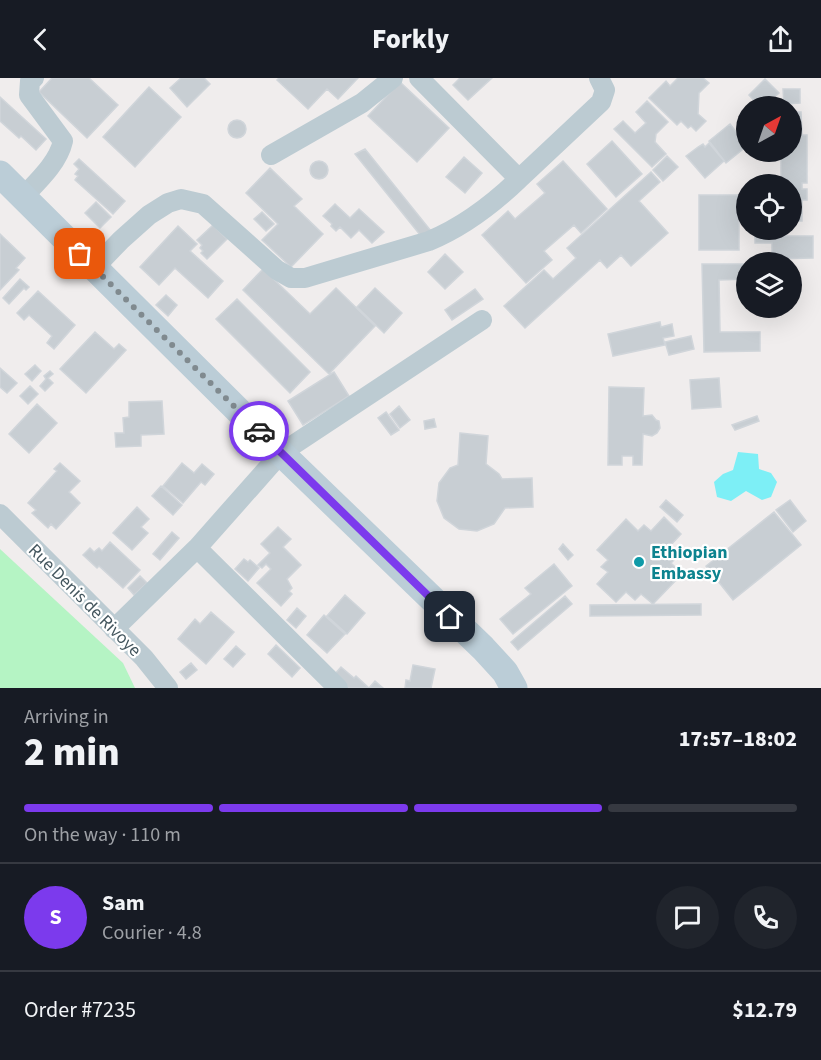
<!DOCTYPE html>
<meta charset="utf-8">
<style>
:root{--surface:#171b24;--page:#20242c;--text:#f1f3f6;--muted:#9ea1a6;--line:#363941;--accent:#7c3aed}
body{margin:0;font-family:"Source Sans 3",sans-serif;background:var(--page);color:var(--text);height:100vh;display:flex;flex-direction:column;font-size:22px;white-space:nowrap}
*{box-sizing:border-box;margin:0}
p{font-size:20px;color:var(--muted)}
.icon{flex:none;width:33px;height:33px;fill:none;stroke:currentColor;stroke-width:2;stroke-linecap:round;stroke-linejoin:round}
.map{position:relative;height:610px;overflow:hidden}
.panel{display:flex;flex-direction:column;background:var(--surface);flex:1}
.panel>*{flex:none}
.needle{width:39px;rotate:40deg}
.fabs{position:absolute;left:736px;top:18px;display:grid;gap:12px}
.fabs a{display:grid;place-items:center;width:66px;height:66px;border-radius:50%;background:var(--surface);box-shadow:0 6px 24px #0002;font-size:30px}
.pin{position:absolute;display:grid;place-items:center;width:51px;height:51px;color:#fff;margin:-26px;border-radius:12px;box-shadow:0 3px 9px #0006}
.courier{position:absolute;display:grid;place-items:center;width:60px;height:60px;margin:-30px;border:4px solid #7c3aed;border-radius:50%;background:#fff;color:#222;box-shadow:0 2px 8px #0007}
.summary em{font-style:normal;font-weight:800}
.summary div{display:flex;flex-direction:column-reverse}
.summary{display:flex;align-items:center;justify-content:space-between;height:102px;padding:0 24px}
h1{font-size:39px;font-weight:800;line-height:45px}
.bar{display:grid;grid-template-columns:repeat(4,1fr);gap:9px 6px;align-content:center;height:72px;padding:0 24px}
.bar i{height:8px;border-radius:4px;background:var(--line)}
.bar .selected{background:var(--accent)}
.bar p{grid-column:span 4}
.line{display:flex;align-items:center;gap:15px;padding:0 24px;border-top:2px solid var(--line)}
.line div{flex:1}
.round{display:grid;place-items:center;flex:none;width:63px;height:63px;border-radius:32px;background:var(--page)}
header{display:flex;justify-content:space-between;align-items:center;height:78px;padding:0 24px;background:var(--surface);font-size:27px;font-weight:800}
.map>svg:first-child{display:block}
</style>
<header><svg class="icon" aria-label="back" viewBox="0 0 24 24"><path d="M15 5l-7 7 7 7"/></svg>Forkly<svg class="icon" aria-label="share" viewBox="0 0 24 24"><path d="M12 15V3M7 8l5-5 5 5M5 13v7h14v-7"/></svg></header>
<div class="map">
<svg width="821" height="610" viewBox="0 0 821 610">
<rect width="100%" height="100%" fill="#f0eded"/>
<!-- green -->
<path fill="#b5f4c4" d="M0,471L123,585L135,610H0Z"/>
<!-- water -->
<path fill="#7deff6" d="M738,374L758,376L759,391L771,395L777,404L771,419L762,422L746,413L731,423L717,419L714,404L723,396L733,392Z"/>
<!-- building -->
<path fill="#c8ced3" stroke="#d0d5da" stroke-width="1.5" d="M52,0H89L118,27L87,60L39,14Z
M181,0H204L210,6L187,29L170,10Z
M279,0H358L338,21L327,11L308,31L277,2Z
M460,0H492L468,22L453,7Z
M678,0H703L709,5L699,15L698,36L706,43L696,53L691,48L688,50L681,43L677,47L649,20L666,3L670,8Z
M765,1L779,15L765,28H759L749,17Z
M400,4L449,50L417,84L368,38Z
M149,9L181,39L135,89L103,59Z
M783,11H800V25L784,26Z
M0,19L46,61L36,72L21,58L19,60L0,43Z
M647,23L668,44L656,56L655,64L666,76L652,89L614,51L623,43L635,55L646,45L636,34Z
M792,34H801L802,57H807V105H802V111H807V122H802V143H792V106H781V74H792Z
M228 51a9 9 0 1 1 18 0a9 9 0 1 1-18 0Z
M730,46L747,68L726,85L709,63Z
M612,63L642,96L616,119L587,86Z
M709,65L724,83L705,100L686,78L698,69L703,66L705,69Z
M365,71L431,153L421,158L355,76Z
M667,78L678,89L663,103L653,92Z
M464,79L482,95L465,115L446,99Z
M79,81L125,123L113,136L75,102L78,98L75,96L79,91L74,86Z
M310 92a9 9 0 1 1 18 0a9 9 0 1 1-18 0Z
M563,83L607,131L581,155L574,147L544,173L552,182L526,205L482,157L508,133L515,141L545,115L537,106Z
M270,90L302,121L294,128L323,156L291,189L262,162L278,146L246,115Z
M651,94L660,104L639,123L668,155L631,188L621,177L607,190L600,182L525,250L504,228L544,192L553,201L576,180L567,170Z
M699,117H739V172H699Z
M96,124L111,139L100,150L85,135Z
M335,126L350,140L359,131L384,154L372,165L359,152L351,160L340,149L336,153L331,148L332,146L323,138Z
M262,134L274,146L266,153L254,141Z
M213,147L227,161L207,181L201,175L203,173L200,170L202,167L197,162Z
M178,148L197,166L190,173L223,203L208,220L175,190L159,207L140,189Z
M782,154V158H813V180L772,181V165H755V155Z
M0,156L25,180L16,190L19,192L0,212Z
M445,176L463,194L445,211L428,194Z
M702,186H747V201L719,202L720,254H760V273L704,274Z
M263,191L310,236L336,210L375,248L329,296L243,212Z
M20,201L29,209L26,212L24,210L9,226L3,220Z
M375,210L402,235L384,255L357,229Z
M475,211L483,221L452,242L445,232Z
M38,213L75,247L54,271L47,265L52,258L29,237L24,242L17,235Z
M166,217L177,227L168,238L156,227Z
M237,221L310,294L290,315L216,241Z
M660,244L661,249L672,246L674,258L663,260L665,267L613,278L608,256Z
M95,254L114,271L119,266L126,272L86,315L60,291Z
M691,258L694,271L669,277L665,264Z
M35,287L41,293L32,303L25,296Z
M0,290L17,305L7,315L0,309Z
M50,293L53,296L48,300L53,305L45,313L40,308L46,301L44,298Z
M334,294L349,318L303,347L288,323Z
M719,300L721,329L692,331L690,302Z
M30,308L38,316L28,326L20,318Z
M609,309L644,310L643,338L652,337L656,342L659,343L660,350L657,355L652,358L643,356L642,387H633V378H622V387H608Z
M162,323L164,356L141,357V368L116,369L115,355H124L123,340L129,339V324Z
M37,326L57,345L29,375L9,356Z
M399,328L410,342L400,350L390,336Z
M386,334L399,352L391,357L378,340Z
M757,338L759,343L735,352L732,347Z
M434,341L436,349L425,351L424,343Z
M460,355L488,358L486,386L499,396L502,401L532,400L533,429L505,430L494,446L477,453L459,451L444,440L437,423L439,405L450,390L458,387Z
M60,385L80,403L69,414L80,425L56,451L51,446L48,450L32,435L36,432L28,425L57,393L54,391Z
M182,385L194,395L202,386L214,396L205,407L201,404L183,425L163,408Z
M161,408L182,427L173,437L152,418Z
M666,422L683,437L677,444L660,429Z
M790,422L806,443L793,454L776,432Z
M137,429L149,441L141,449L148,455L132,472L113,455Z
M774,434L801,467L733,522L706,488Z
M664,439L681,456L669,469L678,478L671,485L682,496L653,526L641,516L635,522L626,514L616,524L597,506L608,494L601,489L608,482L597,472L626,441L638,453L644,447L651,453Z
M278,449L291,461L283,469L301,487L287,501L292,510L289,513L292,516L281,528L257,505L271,491L266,486L262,490L258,487L270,475L261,466Z
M172,454L179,460L160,482L153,476Z
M110,464L140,492L123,510L99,488L97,490L83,477L90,470L94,474L99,470L102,473Z
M563,466L573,477L568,482L559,471Z
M244,481L248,484L250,482L259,490L248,503L235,491Z
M554,486L572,508L513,556L500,541L531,516L525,510Z
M140,498L147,505L134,517L128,510Z
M345,517L365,535L347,556L327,538Z
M565,518L572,526L518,572L511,564Z
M701,526V537L590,538V527Z
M297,530L306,538L296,550L287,542Z
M211,534L234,554L206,586L178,561L195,541L200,546Z
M324,537L345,556L327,575L307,557Z
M276,567L300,590L292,599L268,576Z
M236,568L245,576L233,589L224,581Z
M191,585L197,592L186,601L180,594Z
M413,587L435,591L431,610H405L406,602L410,603Z
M341,589L354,600L356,598L369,610L375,603L383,610H348L334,597Z"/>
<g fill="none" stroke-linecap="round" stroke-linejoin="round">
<!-- street -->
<path stroke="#bccbd2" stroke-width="20" d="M271,77L362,25L393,0
M519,101L601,24L605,12L599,0
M23,119C38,103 58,85 63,63L29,17L30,3L34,0
M94,190L121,162L149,137L168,125L181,121L203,126L277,192L291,200H305L429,163C463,149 493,126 519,101L419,0
M0,436L144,580L168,610
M197,470L338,610
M114,551L197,470L281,375L482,242"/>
<!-- secondary -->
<path stroke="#bbcdd7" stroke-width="27" d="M0,96L281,375L483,570L505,594L514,610"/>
</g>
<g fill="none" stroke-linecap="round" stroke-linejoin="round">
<!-- done -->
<path stroke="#808a8f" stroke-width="6" stroke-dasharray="0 10.8" d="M80,176L259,353"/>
<!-- route -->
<path stroke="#7c3aed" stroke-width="8" d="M259,353L450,539"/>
</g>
<!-- markers -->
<circle fill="#0f9aa8" stroke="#fff" stroke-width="2" cx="639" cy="484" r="6"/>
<g text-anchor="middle" stroke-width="4.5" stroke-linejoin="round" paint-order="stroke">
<!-- culture labels -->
<g font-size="18" font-weight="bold" fill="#0d838f" stroke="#fff" text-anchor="start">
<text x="651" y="480">Ethiopian<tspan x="651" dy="21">Embassy</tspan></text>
</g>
<!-- street labels -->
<g font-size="18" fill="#43555d" stroke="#fff">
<text transform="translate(85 522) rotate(45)" y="6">Rue Denis de Rivoye</text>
</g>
</g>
</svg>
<div class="fabs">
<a><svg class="needle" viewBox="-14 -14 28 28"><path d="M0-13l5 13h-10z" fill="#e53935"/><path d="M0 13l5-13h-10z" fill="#9ea1a6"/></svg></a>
<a><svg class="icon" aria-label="locate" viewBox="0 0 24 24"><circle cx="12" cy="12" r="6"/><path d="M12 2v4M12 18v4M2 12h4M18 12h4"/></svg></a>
<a><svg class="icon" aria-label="layers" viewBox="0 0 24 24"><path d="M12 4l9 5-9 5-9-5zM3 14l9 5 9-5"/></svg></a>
</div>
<div class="pin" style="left:80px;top:176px;background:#ea580c"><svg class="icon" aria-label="bag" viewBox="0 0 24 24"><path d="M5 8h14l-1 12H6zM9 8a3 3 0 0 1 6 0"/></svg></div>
<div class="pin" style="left:450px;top:539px;background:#1f2937"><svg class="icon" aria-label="home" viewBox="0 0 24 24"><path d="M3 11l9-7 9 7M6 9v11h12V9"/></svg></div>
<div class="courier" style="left:259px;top:353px"><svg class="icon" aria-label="car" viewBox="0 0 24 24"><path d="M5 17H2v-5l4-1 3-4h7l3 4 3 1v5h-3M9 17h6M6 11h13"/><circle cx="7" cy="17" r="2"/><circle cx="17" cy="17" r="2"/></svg></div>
</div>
<section class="panel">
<div class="summary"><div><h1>2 min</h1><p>Arriving in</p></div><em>17:57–18:02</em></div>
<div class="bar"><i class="selected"></i><i class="selected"></i><i class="selected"></i><i></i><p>On the way · 110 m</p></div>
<div class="line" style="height:108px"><b class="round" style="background:var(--accent);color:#fff">S</b><div><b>Sam</b><p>Courier · 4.8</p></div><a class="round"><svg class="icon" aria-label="chat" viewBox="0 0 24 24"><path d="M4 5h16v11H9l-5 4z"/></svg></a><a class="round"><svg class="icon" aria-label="phone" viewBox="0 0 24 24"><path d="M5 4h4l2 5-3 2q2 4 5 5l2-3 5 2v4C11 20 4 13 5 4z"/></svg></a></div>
<div class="line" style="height:78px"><div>Order #7235</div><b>$12.79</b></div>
</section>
